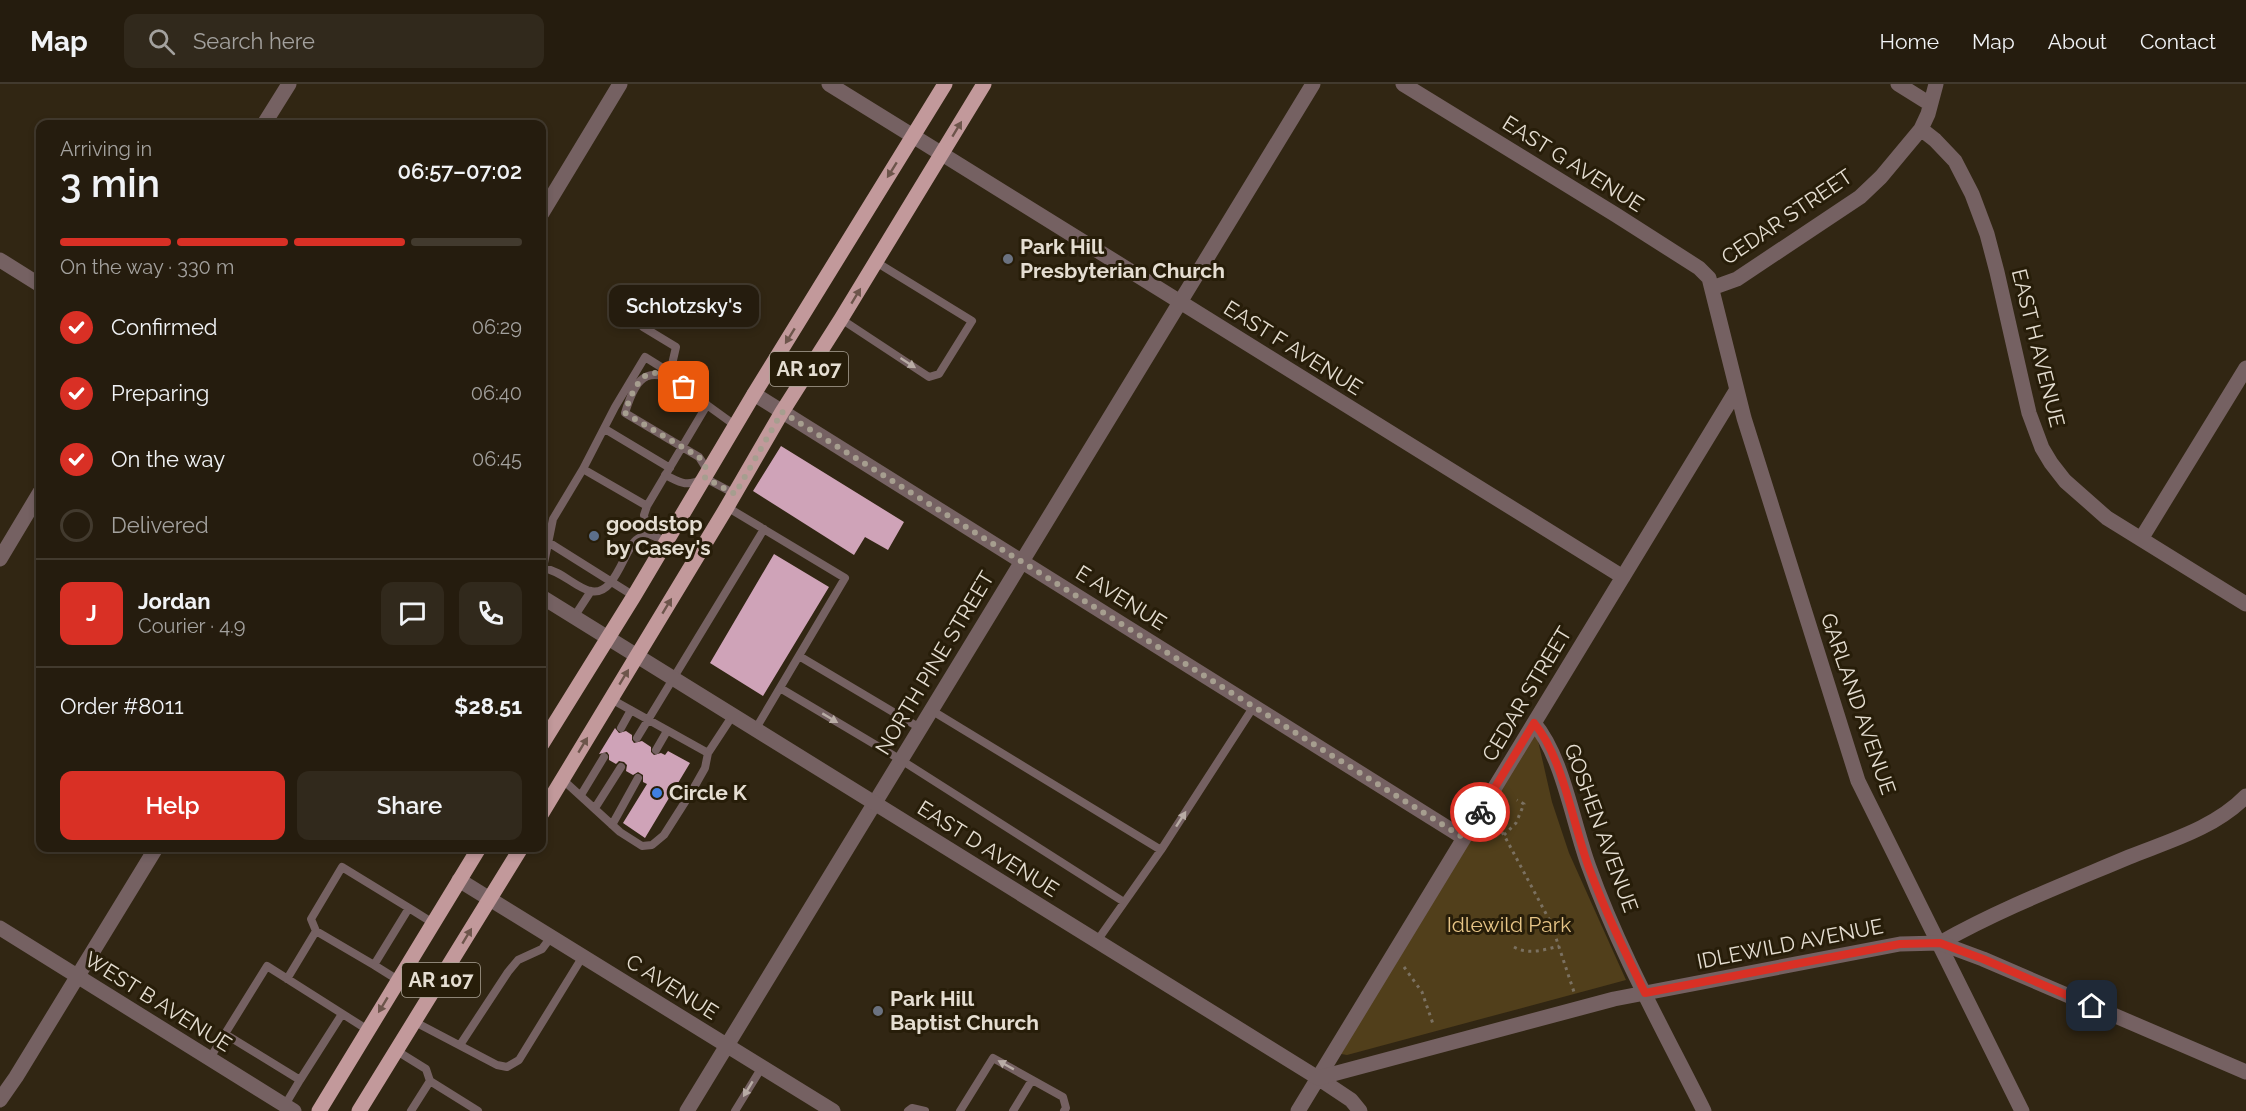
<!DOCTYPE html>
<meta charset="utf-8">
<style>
:root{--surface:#251c0e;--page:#31291c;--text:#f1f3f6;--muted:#a3a19e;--line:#423a2e;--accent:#d93025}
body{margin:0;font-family:Raleway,sans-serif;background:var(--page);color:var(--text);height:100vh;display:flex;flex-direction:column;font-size:22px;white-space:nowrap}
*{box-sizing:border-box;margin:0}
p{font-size:20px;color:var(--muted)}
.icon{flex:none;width:33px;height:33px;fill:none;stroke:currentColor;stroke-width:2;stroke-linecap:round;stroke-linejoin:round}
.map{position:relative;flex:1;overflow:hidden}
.sheet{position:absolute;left:36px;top:36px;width:510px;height:732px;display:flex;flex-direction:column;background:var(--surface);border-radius:12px;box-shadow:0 3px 9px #0003,0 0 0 2px var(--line)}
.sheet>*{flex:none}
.pin{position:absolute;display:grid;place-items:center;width:51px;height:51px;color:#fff;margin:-26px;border-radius:12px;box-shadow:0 3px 9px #0006}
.courier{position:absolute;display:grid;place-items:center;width:60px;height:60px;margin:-30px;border:4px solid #d93025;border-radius:50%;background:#fff;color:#222;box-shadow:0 2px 8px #0007}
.bubble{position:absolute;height:42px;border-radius:12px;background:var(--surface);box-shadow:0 3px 9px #0003,0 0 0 2px var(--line);font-size:20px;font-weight:600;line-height:42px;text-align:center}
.overview em{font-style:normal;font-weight:600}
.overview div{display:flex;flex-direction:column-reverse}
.overview{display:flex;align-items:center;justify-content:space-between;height:102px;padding:0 24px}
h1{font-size:39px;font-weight:600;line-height:45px}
.bar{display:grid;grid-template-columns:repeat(4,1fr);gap:9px 6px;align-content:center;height:72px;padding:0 24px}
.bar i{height:8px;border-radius:4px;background:var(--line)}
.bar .active{background:var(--accent)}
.bar p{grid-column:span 4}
.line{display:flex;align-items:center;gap:15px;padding:0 24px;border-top:2px solid var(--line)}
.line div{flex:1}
.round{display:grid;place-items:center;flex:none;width:63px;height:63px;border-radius:12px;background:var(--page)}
ol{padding:0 24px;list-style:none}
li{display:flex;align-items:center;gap:18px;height:66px}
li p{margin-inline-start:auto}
li .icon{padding:6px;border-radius:50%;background:var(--accent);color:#fff;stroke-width:4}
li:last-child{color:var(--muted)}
li i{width:33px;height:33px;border:3px solid var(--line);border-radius:50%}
.cta{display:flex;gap:12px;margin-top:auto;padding:12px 24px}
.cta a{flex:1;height:69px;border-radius:12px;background:var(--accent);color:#fff;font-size:24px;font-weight:600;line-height:69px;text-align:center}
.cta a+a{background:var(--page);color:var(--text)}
header{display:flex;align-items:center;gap:36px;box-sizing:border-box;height:84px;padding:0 30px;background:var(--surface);border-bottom:2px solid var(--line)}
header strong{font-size:28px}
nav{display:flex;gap:33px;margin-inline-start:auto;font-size:21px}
.search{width:420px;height:54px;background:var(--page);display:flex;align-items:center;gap:15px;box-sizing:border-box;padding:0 21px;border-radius:12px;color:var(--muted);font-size:22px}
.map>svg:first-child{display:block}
</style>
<header>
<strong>Map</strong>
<div class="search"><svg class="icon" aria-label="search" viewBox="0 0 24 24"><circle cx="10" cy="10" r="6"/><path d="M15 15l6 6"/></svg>Search here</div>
<nav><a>Home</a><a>Map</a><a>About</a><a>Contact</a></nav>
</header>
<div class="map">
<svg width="2246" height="1027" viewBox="0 0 2246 1027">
<rect width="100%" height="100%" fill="#312613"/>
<!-- green -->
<path fill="#513f1b" d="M1534,639L1552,718L1569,769L1626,896L1347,971L1341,970Z"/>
<!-- building -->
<path fill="#cfa3b8" d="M781,362L904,438L888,466L865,453L854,471L753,407Z
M774,470L829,503L763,612L710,579Z
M615,644L619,649L626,647L632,651V656L634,659L642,657L651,663V668L654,671L661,669L665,671L668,667L690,679L645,754L623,739L647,700L643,698V691L638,688L633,691L626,687L627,681L624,678L619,677L616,680L609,676V671L607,668L599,670Z"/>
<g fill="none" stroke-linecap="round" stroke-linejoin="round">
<!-- path -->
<path stroke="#7b7161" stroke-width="3" stroke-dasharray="3 4.5" stroke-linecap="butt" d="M1493,736L1504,751L1551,839L1575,911
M1504,751L1516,739L1524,720L1517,716
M1514,863C1528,871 1544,866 1559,862
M1404,883L1422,908L1433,940"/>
<!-- service -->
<path stroke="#756162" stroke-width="8" d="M841,235L929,293L939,290L972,237L876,178
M643,243L676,263L670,289
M673,297C643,279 633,303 625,329L699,373L706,384L705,389
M605,345L670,384
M583,385L615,323L645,273L693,303L707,321
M665,391C680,398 685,403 701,396
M705,394L735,410
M727,423L845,494L755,646
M647,449L667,458
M548,458L634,512
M543,484L553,435L583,385L647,422
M542,486L543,484C562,487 573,502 590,507C614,513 623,470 635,457C638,454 643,452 647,449L644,431L647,422L707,321L736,342
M574,533L591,507
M799,572L920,644
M780,604L901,676L1124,818
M611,615L708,669
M931,626L1161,766
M621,644L631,626
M637,654L764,445
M656,666L667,647
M562,695L620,748L642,762L652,761L664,751L692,707L705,684L708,669L733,631
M581,711L604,673
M595,724L621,683
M612,741L638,694
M316,847L311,835L342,783L409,824
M1097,857L1161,766L1254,622
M374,881L398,896
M287,895L316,847L374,881L409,824L433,839
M415,938L497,981L507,983L519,976L583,872
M225,950L300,996L342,930
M460,961L508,888L518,876L542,865L551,853
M397,967L426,985L430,997L411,1027
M210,974L267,882L368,946
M430,997L478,1027
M285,1021L300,996
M735,1027L762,983
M908,1027L912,1024L925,1027
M960,1027L993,974L1063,1013L1066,1024L1064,1027
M1013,1027L1032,996"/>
<!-- minor -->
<path stroke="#756162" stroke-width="15" d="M1403,0L1616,131L1699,184L1709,194L1744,334L1858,697L2022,1027
M1898,0L1930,20
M264,40L289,0
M1921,45L1935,56L1955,77L1972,110L1987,150L1997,188L2029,329L2042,364L2051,379L2065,397L2107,434L2246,520
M942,70L1623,493
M542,129L620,0
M1712,204L1737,195L1860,113L1881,93L1921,45L1928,30L1936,0
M754,310L1464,754
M2141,455L2246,284
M0,475L40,408
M1534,639C1563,673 1573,740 1589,783C1619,867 1664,947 1704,1027
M459,796L833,1027
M0,844L294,1027
M1940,859C2000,825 2065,800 2129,773C2169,757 2215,744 2246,712
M1318,994L1351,1016L1360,1027
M0,1016L16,993L156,764
M687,1027L1313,0
M1298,1027L1736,307"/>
<!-- tertiary -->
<path stroke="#756162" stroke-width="15" d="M829,0L942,70
M0,176L40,201
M542,513L1318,994L1614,915L1900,860L1940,859L1983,875L2246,988"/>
<!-- primary -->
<path stroke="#c2999b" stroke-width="15" d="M542,660L634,512L754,310L945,0
M542,729L727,423L782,328L841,235L984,0
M319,1027L479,764
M359,1027L521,764"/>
</g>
<!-- one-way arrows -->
<defs><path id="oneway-solid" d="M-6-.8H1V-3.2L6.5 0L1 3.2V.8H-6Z" transform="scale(1.5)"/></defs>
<g fill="#6d554b">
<use href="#oneway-solid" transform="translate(957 45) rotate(-59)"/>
<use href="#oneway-solid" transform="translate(892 86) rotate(122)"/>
<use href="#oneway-solid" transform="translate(856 212) rotate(-59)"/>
<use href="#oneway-solid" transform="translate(790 252) rotate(122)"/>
<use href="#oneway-solid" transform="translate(667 522) rotate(-59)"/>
<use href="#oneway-solid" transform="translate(624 593) rotate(-59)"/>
<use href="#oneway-solid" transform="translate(583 661) rotate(-59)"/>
<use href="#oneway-solid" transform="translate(467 852) rotate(-59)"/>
<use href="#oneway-solid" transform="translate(383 921) rotate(121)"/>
</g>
<g fill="#b8aca5">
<use href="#oneway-solid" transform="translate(908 279) rotate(33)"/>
<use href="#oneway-solid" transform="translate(830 634) rotate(31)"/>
<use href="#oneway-solid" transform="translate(1181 735) rotate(-57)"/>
<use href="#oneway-solid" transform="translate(1006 981) rotate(-151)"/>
<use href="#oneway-solid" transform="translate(748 1005) rotate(121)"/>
</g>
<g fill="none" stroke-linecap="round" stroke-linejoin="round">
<!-- done -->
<path stroke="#a69e8f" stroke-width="6" stroke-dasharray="0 10.8" d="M684,303C675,298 663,288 652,289C638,291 628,318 625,329L699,373L706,384L705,394L735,410L782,328L1464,754L1480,728"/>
<!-- route -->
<path stroke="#d93025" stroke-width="8" d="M1480,728L1534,639C1563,673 1573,741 1589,784C1605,827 1625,868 1645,909L1900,860L1940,859L1983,875L2092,922"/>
</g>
<!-- markers -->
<g fill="#6b7280" stroke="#271d09" stroke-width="2">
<circle cx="1008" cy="175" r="6"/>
<circle cx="878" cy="927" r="6"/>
</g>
<circle fill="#5c6f8a" stroke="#271d09" stroke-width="2" cx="594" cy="452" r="6"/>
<circle fill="#3f7fe0" stroke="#271d09" stroke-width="2" cx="657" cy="709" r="6"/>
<g text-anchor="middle" stroke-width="6" stroke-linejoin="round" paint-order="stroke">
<!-- shield labels -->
<g fill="#271d09" stroke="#aca496" stroke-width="1.5">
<rect x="770" y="268" width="78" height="34" rx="4.5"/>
<rect x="402" y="879" width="78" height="34" rx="4.5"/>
</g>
<g font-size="20" font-weight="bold" fill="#e5ded2">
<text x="809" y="292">AR 107</text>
<text x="441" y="903">AR 107</text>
</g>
<!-- street labels -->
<g font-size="21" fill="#e5ded2" stroke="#271d09">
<text transform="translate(1573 80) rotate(32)" y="7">EAST G AVENUE</text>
<text transform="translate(1787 133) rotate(-34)" y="7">CEDAR STREET</text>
<text transform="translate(1293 264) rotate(32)" y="7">EAST F AVENUE</text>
<text transform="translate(2038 264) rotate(76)" y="7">EAST H AVENUE</text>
<text transform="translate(1121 514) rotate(32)" y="7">E AVENUE</text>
<text transform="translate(935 579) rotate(-59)" y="7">NORTH PINE STREET</text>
<text transform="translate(1527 610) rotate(-59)" y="7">CEDAR STREET</text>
<text transform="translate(1858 620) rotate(71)" y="7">GARLAND AVENUE</text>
<text transform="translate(1601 744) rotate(70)" y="7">GOSHEN AVENUE</text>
<text transform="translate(988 765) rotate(32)" y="7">EAST D AVENUE</text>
<text transform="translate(1790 860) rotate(-11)" y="7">IDLEWILD AVENUE</text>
<text transform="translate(672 903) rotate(32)" y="7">C AVENUE</text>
<text transform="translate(158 918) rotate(32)" y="7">WEST B AVENUE</text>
</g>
<!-- poi labels -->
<g font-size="21" font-weight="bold" fill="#e5ded2" stroke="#271d09" text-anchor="start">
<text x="1020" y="170">Park Hill<tspan x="1020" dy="24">Presbyterian Church</tspan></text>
<text x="606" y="447">goodstop<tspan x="606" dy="24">by Casey's</tspan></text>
<text x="669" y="716">Circle K</text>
<text x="890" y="922">Park Hill<tspan x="890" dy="24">Baptist Church</tspan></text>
</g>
<!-- park labels -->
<g font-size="21" fill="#e7c587" stroke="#271d09">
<text x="1509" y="848">Idlewild Park</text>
</g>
</g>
</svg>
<div class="pin" style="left:684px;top:303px;background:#ea580c"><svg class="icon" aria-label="bag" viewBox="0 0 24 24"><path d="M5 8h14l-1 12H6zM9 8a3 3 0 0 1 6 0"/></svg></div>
<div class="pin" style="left:2092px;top:922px;background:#1f2937"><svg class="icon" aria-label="home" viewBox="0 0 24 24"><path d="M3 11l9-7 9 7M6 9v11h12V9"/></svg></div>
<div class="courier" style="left:1480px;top:728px"><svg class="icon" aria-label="bike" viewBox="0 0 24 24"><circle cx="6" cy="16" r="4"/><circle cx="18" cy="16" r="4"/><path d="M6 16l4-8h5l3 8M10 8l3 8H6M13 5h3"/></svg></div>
<div class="bubble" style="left:609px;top:201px;width:150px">Schlotzsky's</div>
<section class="sheet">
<div class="overview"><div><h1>3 min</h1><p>Arriving in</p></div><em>06:57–07:02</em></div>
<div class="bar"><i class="active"></i><i class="active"></i><i class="active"></i><i></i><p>On the way · 330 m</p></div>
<ol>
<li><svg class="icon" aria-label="check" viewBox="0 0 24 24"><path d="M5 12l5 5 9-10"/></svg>Confirmed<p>06:29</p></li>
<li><svg class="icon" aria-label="check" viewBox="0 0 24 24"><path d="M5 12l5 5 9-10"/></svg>Preparing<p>06:40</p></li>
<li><svg class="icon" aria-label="check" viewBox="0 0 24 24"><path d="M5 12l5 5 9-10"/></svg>On the way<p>06:45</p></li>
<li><i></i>Delivered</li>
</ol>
<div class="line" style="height:108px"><b class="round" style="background:var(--accent);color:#fff">J</b><div><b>Jordan</b><p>Courier · 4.9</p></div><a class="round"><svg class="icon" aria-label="chat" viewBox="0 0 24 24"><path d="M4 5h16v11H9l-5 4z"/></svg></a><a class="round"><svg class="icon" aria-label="phone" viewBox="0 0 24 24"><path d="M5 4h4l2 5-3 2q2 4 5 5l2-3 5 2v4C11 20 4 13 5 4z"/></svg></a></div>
<div class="line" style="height:78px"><div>Order #8011</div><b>$28.51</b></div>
<div class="cta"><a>Help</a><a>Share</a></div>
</section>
</div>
